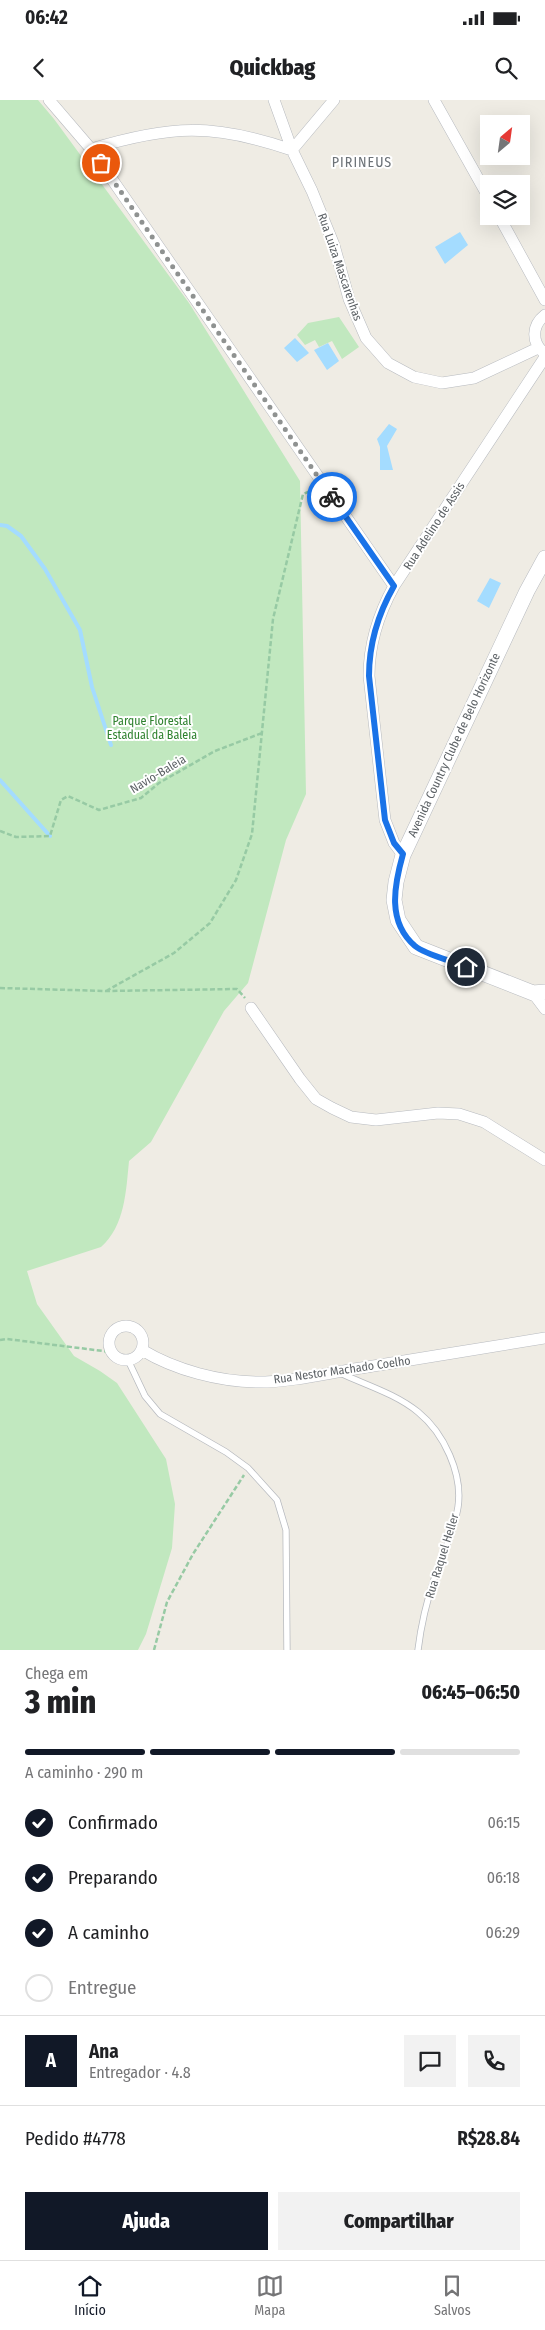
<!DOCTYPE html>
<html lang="pt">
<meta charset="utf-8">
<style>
:root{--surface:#fff;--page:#f2f2f2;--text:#202124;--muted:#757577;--line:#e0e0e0;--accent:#111827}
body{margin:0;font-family:"Fira Sans Condensed",sans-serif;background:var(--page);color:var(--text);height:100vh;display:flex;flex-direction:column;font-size:19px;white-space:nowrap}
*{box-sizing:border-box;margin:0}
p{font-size:16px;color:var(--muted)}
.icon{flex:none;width:28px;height:28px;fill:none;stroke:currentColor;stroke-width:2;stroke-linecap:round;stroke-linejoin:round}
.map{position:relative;height:1550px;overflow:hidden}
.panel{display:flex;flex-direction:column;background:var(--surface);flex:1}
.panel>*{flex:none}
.needle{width:32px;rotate:29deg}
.tools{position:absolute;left:480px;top:15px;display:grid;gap:10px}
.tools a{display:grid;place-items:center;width:50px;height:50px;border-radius:0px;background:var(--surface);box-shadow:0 5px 20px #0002;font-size:25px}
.pin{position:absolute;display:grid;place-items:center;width:42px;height:42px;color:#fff;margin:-21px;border:2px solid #fff;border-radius:50%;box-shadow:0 1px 5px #0007}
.courier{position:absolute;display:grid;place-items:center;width:50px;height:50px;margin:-25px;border:4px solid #1a73e8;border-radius:50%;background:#fff;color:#222;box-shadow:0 1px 6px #0007}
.headline em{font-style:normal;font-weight:800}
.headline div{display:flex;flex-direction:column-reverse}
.headline{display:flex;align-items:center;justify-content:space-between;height:85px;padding:0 25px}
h1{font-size:32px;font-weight:800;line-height:38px}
.bar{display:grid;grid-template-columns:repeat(4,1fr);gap:8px 5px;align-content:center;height:60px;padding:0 25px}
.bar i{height:6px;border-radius:4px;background:var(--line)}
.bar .on{background:var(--accent)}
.bar p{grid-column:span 4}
.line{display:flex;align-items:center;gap:12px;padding:0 25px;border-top:1px solid var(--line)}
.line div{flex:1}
.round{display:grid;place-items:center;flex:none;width:52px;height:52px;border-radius:0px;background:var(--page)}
ol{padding:0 25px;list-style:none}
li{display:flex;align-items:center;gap:15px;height:55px}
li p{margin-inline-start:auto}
li .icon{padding:5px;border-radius:50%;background:var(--accent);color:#fff;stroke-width:4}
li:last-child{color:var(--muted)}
li i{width:28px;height:28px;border:2px solid var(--line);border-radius:50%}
.cta{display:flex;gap:10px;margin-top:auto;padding:10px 25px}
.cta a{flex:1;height:58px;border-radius:0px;background:var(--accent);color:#fff;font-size:20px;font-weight:800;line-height:58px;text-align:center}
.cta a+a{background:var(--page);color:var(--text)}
.status{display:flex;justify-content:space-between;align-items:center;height:35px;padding:0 25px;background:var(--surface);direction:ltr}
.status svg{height:14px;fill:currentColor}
header{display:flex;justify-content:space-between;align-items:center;height:65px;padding:0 25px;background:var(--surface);font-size:22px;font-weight:800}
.dock{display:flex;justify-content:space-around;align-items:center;height:70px;border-top:1px solid var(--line);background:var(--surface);font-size:14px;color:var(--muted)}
.dock a{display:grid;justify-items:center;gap:2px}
.dock .on{color:var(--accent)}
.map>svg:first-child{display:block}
</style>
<div class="status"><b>06:42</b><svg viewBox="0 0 49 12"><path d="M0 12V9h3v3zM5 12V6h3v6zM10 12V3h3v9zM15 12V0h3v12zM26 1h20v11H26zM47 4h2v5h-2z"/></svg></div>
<header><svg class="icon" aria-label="back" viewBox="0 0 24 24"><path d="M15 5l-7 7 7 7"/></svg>Quickbag<svg class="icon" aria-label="search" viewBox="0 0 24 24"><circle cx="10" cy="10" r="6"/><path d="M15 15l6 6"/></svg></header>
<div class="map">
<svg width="545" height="1550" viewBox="0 0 545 1550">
<rect width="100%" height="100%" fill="#efece4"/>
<!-- green -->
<path fill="#c1e8bf" d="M0,0H38L54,19L189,203L300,381L306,694L286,740L248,883L224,911L151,1042L129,1061C126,1091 125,1126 101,1147L27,1171L37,1204L74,1256L100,1271L117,1283L166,1359L175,1404L172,1448L146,1534L138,1550H0Z
M339,217L359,247L342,259L332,241L319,247L315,240L305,245L297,235L308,223Z"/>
<!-- water -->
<path fill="#a4dcff" d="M460,132L468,145L445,164L435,147Z
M295,238L309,253L297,262L284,248Z
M328,243L339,261L327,270L314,250Z
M389,324L397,329L387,346L393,370H380V347L377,339Z
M490,478L501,483L489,508L477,501Z"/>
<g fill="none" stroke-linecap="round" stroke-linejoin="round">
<!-- stream -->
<path stroke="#a4dcff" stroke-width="4" d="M0,425L7,426L21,436L45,469L80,530L92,587L111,645
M0,680L50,736"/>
<defs>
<path id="service" d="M128,1260L145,1296L160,1314L226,1352L248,1368L277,1400L286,1430L287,1550
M340,1273C366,1285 396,1294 418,1312C444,1333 463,1374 458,1407C454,1431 443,1454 435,1476C427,1500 421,1525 418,1550"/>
<path id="minor" d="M49,0L91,49L394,486
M274,0L292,50L312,91L334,145L349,199L366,238L388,263L414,277L442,283L474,278L538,248
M434,0L489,98
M91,49C170,25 213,23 292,50L334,0
M499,116L545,200
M544,253C531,242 532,225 545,215
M403,755L394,743L385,720L369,576C369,543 378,515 394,486L545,257
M533,893L545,909
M251,908L300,979L316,999L332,1008L351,1017L376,1020L438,1013L459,1014L484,1022L545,1060
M109 1243a17 17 0 1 1 34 0a17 17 0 1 1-34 0Z
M142,1250C175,1270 220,1282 259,1282C292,1282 328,1273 361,1268C422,1258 484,1248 545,1238"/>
<path id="tertiary" d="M545,458L527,491L403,755L396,782L394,800L398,820L416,847L533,893L545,892"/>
</defs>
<!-- service casing -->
<use href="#service" stroke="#b7babf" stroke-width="7"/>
<!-- minor casing -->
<use href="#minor" stroke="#b7babf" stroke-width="12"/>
<!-- tertiary casing -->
<use href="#tertiary" stroke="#b7babf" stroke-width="16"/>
<!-- path -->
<path stroke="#97caa4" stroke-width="2.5" stroke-dasharray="5 2.5" stroke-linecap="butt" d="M0,731L16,737L50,736L61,700L68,696L99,710L141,698L159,683L215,651L262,633
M0,888L106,891L237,889L245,898
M106,891L174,853L210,823L236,780L252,734L273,519L303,394L313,390
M0,1240L7,1239L111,1252
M154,1550L167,1502L193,1454L244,1375"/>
<!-- service -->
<use href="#service" stroke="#fff" stroke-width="5.5"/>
<!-- minor -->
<use href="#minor" stroke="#fff" stroke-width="11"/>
<!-- tertiary -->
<use href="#tertiary" stroke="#fff" stroke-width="15"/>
</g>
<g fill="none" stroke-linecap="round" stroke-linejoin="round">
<!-- done -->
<path stroke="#8f9291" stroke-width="5" stroke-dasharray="0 9" d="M101,63L332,397"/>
<!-- route -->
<path stroke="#1a73e8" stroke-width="6" d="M332,397L394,486C378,514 369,543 369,576L385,720L394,743L403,754C394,786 387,822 415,846C426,855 453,861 466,867"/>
</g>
<g text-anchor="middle" stroke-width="4" stroke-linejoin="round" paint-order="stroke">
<!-- street labels -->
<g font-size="12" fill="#5c6165" stroke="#fff">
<text transform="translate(340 167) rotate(71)" y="4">Rua Luiza Mascarenhas</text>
<text transform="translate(434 426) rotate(-57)" y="4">Rua Adelino de Assis</text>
<text transform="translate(454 645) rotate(-65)" y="4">Avenida Country Clube de Belo Horizonte</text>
<text transform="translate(158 674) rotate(-31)" y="4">Navio-Baleia</text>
<text transform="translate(342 1270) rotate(-8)" y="4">Rua Nestor Machado Coelho</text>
<text transform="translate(442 1456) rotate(-73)" y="4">Rua Raquel Heller</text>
</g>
<!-- park labels -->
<g font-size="12" fill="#2f822f" stroke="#fff">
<text x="152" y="625">Parque Florestal<tspan x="152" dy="14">Estadual da Baleia</tspan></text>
</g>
<!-- neighbourhood labels -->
<g font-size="14" letter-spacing="1" fill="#6d7378" stroke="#fff">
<text x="362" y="67">PIRINEUS</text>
</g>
</g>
</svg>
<div class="tools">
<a><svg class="needle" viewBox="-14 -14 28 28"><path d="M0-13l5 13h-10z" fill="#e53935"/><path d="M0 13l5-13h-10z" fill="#757577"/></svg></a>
<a><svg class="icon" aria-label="layers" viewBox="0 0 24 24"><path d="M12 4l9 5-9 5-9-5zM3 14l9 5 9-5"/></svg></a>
</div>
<div class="pin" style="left:101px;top:63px;background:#ea580c"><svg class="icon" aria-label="bag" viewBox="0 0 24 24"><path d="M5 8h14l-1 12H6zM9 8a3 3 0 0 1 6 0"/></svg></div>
<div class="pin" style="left:466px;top:867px;background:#1f2937"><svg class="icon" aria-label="home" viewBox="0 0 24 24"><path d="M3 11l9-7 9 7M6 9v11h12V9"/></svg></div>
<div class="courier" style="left:332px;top:397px"><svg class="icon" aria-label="bike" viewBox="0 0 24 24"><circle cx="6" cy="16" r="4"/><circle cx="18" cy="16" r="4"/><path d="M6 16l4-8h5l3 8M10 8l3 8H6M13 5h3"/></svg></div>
</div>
<section class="panel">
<div class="headline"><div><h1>3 min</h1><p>Chega em</p></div><em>06:45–06:50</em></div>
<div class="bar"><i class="on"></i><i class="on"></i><i class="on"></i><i></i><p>A caminho · 290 m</p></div>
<ol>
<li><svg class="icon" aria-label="check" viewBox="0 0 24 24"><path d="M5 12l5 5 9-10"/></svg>Confirmado<p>06:15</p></li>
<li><svg class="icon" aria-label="check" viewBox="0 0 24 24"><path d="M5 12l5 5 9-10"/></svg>Preparando<p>06:18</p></li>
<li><svg class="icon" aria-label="check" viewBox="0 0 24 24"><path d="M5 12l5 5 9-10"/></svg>A caminho<p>06:29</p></li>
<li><i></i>Entregue</li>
</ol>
<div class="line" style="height:90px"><b class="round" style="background:var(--accent);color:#fff">A</b><div><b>Ana</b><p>Entregador · 4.8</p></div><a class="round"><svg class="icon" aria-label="chat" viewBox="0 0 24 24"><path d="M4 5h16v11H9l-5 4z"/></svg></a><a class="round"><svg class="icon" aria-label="phone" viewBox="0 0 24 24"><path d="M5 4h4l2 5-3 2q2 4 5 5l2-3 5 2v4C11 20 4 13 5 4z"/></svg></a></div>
<div class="line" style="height:65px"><div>Pedido #4778</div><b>R$28.84</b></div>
<div class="cta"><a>Ajuda</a><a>Compartilhar</a></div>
</section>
<nav class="dock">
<a class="on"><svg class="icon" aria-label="home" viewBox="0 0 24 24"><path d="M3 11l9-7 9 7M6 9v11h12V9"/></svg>Início</a>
<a><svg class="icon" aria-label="map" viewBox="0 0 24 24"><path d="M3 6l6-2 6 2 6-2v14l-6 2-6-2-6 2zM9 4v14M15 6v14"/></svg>Mapa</a>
<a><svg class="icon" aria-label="saved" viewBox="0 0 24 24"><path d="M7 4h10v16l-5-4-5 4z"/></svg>Salvos</a>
</nav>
